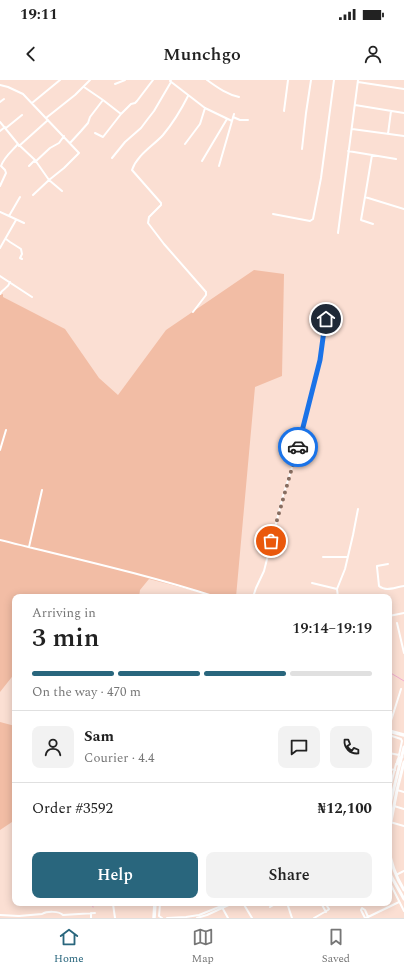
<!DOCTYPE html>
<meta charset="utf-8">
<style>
:root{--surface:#fff;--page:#f2f2f2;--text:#222;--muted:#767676;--line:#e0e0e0;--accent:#29667d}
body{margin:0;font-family:Spectral,serif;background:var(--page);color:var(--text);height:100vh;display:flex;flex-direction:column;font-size:15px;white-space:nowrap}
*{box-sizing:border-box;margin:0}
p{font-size:13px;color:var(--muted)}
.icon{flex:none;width:22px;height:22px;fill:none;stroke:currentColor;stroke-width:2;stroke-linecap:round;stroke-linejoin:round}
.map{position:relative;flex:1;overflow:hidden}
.drawer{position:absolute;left:12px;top:514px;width:380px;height:312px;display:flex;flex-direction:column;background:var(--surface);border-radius:8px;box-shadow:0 2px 10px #0003}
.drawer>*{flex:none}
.pin{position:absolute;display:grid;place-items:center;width:34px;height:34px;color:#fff;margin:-17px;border:2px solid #fff;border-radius:50%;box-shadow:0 1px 4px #0007}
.courier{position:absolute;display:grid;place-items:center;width:40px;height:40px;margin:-20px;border:3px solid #1a73e8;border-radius:50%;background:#fff;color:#222;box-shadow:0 1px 5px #0007}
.overview em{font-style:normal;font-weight:600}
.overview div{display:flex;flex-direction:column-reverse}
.overview{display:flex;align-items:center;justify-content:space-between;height:68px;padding:0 20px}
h1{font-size:26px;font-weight:600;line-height:30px}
.bar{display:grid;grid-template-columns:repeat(4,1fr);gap:6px 4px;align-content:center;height:48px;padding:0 20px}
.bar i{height:5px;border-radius:3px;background:var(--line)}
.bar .active{background:var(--accent)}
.bar p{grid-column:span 4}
.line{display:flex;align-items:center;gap:10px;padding:0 20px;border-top:1px solid var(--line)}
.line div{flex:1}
.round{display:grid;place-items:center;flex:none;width:42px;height:42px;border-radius:8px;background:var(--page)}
.action{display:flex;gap:8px;margin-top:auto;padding:8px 20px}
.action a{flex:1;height:46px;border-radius:8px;background:var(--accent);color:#fff;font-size:16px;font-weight:600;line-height:46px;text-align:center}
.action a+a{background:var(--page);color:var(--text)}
.status{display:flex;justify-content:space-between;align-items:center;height:28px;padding:0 20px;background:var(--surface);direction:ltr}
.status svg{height:11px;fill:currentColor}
header{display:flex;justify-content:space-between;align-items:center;height:52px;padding:0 20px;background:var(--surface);font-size:18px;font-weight:600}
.tabs{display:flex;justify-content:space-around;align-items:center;height:56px;border-top:1px solid var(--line);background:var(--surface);font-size:11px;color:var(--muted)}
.tabs a{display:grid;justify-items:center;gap:2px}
.tabs .active{color:var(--accent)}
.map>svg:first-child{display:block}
</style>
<div class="status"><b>19:11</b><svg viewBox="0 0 49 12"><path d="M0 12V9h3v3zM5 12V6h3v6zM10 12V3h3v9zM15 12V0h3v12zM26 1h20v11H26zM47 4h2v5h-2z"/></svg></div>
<header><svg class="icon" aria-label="back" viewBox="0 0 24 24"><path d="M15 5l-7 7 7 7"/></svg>Munchgo<svg class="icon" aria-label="person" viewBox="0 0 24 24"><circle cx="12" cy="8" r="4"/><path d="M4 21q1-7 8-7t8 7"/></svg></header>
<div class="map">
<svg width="404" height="838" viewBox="0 0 404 838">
<rect width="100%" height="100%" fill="#fbdfd3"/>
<!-- green -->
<path fill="#f2bda5" d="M254,190L284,194L282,296L255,307L236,517H219L149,499L140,510L139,517H15V593L0,612V215L3,214V217L65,249L99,298L118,315L166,250Z
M0,642L15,646V740L0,750Z"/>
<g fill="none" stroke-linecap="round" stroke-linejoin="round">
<!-- stream -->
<path stroke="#f1abd0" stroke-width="1" d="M389,592L404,601
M92,823L93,827"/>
<!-- minor -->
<path stroke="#fff" stroke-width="2" d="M171,0L170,1L205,28L232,41L219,86
M207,0C217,7 226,14 239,17
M358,2L404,9
M115,4L125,0
M0,5L8,7L23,14L79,73L64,88L49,100L62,111
M84,7L103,20L121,34L103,57L95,53
M188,16C181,30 173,43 163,55C153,66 137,75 132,90L161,123V125L149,137L148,143L164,164L206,212V215L193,232
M0,22L4,19
M32,23L60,0
M355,25L404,33
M284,31L288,0
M121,34L131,24L135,23L137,21L153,0
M233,37L240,40H248
M46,38L75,15L90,0
M232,41L234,34
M0,42L18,64L35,80L29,86
M6,48L22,35
M352,49L404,56
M0,51L5,47
M388,54L391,31
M70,63L81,51L88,43L90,37L103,20
M185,64L200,44L205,28
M19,66L48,40
M302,69L306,33L311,0
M348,71L396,79
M372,75L365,117L404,129
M112,78L125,62L141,48L147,40L154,31L171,2
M202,81L227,39
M35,82L50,68L59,63L64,56
M0,106L6,93L5,90L1,86C4,77 12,71 18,64
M33,115L49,100L35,80
M365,117L361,140L373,144
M0,132L9,136L20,117
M273,134L310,141L313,139L321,98L334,0
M9,136L24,143
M338,153L358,0
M6,159L10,162L21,169L22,174L20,178L22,179
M0,168L16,140
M0,196L32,217
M0,214C3,208 8,209 10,202
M0,370L6,350
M0,460C72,478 145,494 216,517
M29,467L42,410
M268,473L280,474
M323,477H348
M388,484L377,486V487L379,506C386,512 395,507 404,506
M312,503L337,509
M338,516L346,517
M253,517L256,508L264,491L283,416L299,365L320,280L325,243L326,239
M338,517L337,509L345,489L353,455L358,429
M389,536L404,533
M397,543L404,573
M389,647L401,609
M389,655L401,659L402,661L398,680
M389,673L399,675
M389,689L395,690
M397,710L404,712
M389,712L396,684
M394,726L404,729
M390,742L404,746
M396,795L404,791
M389,801L404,831
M194,823L195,824H197L198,823
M243,823L252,838
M287,823L292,838
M321,823L326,832
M113,824L115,838
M160,824H186
M160,824L159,836L162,838
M288,826L293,823
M270,827L277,823
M223,829L228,838
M91,833V838
M0,835L19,836L42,834C47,831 59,831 63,835L95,833
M368,837L399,822
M167,838L186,837L199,835L224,825H229
M197,838L207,835L233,823
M314,838L328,830L329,829L325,823
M365,838L361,830L362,828L365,830L368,837L366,838"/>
<!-- tertiary -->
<path stroke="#fff" stroke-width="3" d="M397,684L398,680L402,677
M389,728L404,667
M389,752L397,710L404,682
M389,769C391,785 396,797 404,810
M389,789L391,796L404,819"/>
<!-- secondary -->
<path stroke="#fff" stroke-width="3.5" d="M389,651L404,655
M154,838L155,823"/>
</g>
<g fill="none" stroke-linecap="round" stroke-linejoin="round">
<!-- done -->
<path stroke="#876d60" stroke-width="4" stroke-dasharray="0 7.2" d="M271,461L298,367"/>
<!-- route -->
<path stroke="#1a73e8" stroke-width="5" d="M298,367L320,280L325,243L326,239"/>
</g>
</svg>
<div class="pin" style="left:271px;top:461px;background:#ea580c"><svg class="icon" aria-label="bag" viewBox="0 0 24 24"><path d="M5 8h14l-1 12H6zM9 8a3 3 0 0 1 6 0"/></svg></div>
<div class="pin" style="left:326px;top:239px;background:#1f2937"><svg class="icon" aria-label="home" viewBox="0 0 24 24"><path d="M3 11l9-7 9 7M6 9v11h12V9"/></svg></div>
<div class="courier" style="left:298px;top:367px"><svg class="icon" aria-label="car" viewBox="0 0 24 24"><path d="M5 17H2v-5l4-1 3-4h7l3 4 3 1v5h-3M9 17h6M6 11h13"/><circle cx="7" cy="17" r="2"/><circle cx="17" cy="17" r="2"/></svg></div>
<section class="drawer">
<div class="overview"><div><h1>3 min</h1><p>Arriving in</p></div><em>19:14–19:19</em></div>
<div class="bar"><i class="active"></i><i class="active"></i><i class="active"></i><i></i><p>On the way · 470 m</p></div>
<div class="line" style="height:72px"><a class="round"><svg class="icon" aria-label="person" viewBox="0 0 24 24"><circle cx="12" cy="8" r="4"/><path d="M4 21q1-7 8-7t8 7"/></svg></a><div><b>Sam</b><p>Courier · 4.4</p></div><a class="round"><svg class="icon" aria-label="chat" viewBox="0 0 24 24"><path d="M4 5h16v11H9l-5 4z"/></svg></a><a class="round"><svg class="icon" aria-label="phone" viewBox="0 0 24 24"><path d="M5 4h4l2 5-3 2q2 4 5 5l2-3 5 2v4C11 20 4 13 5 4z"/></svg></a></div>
<div class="line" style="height:52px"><div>Order #3592</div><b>₦12,100</b></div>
<div class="action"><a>Help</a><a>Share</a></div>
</section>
</div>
<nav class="tabs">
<a class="active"><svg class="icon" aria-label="home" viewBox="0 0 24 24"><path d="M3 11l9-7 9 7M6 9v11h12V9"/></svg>Home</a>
<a><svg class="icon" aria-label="map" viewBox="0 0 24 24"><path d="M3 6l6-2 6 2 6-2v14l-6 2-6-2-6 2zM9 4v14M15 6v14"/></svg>Map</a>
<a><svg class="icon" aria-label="saved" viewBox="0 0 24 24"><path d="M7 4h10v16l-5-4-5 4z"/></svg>Saved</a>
</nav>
